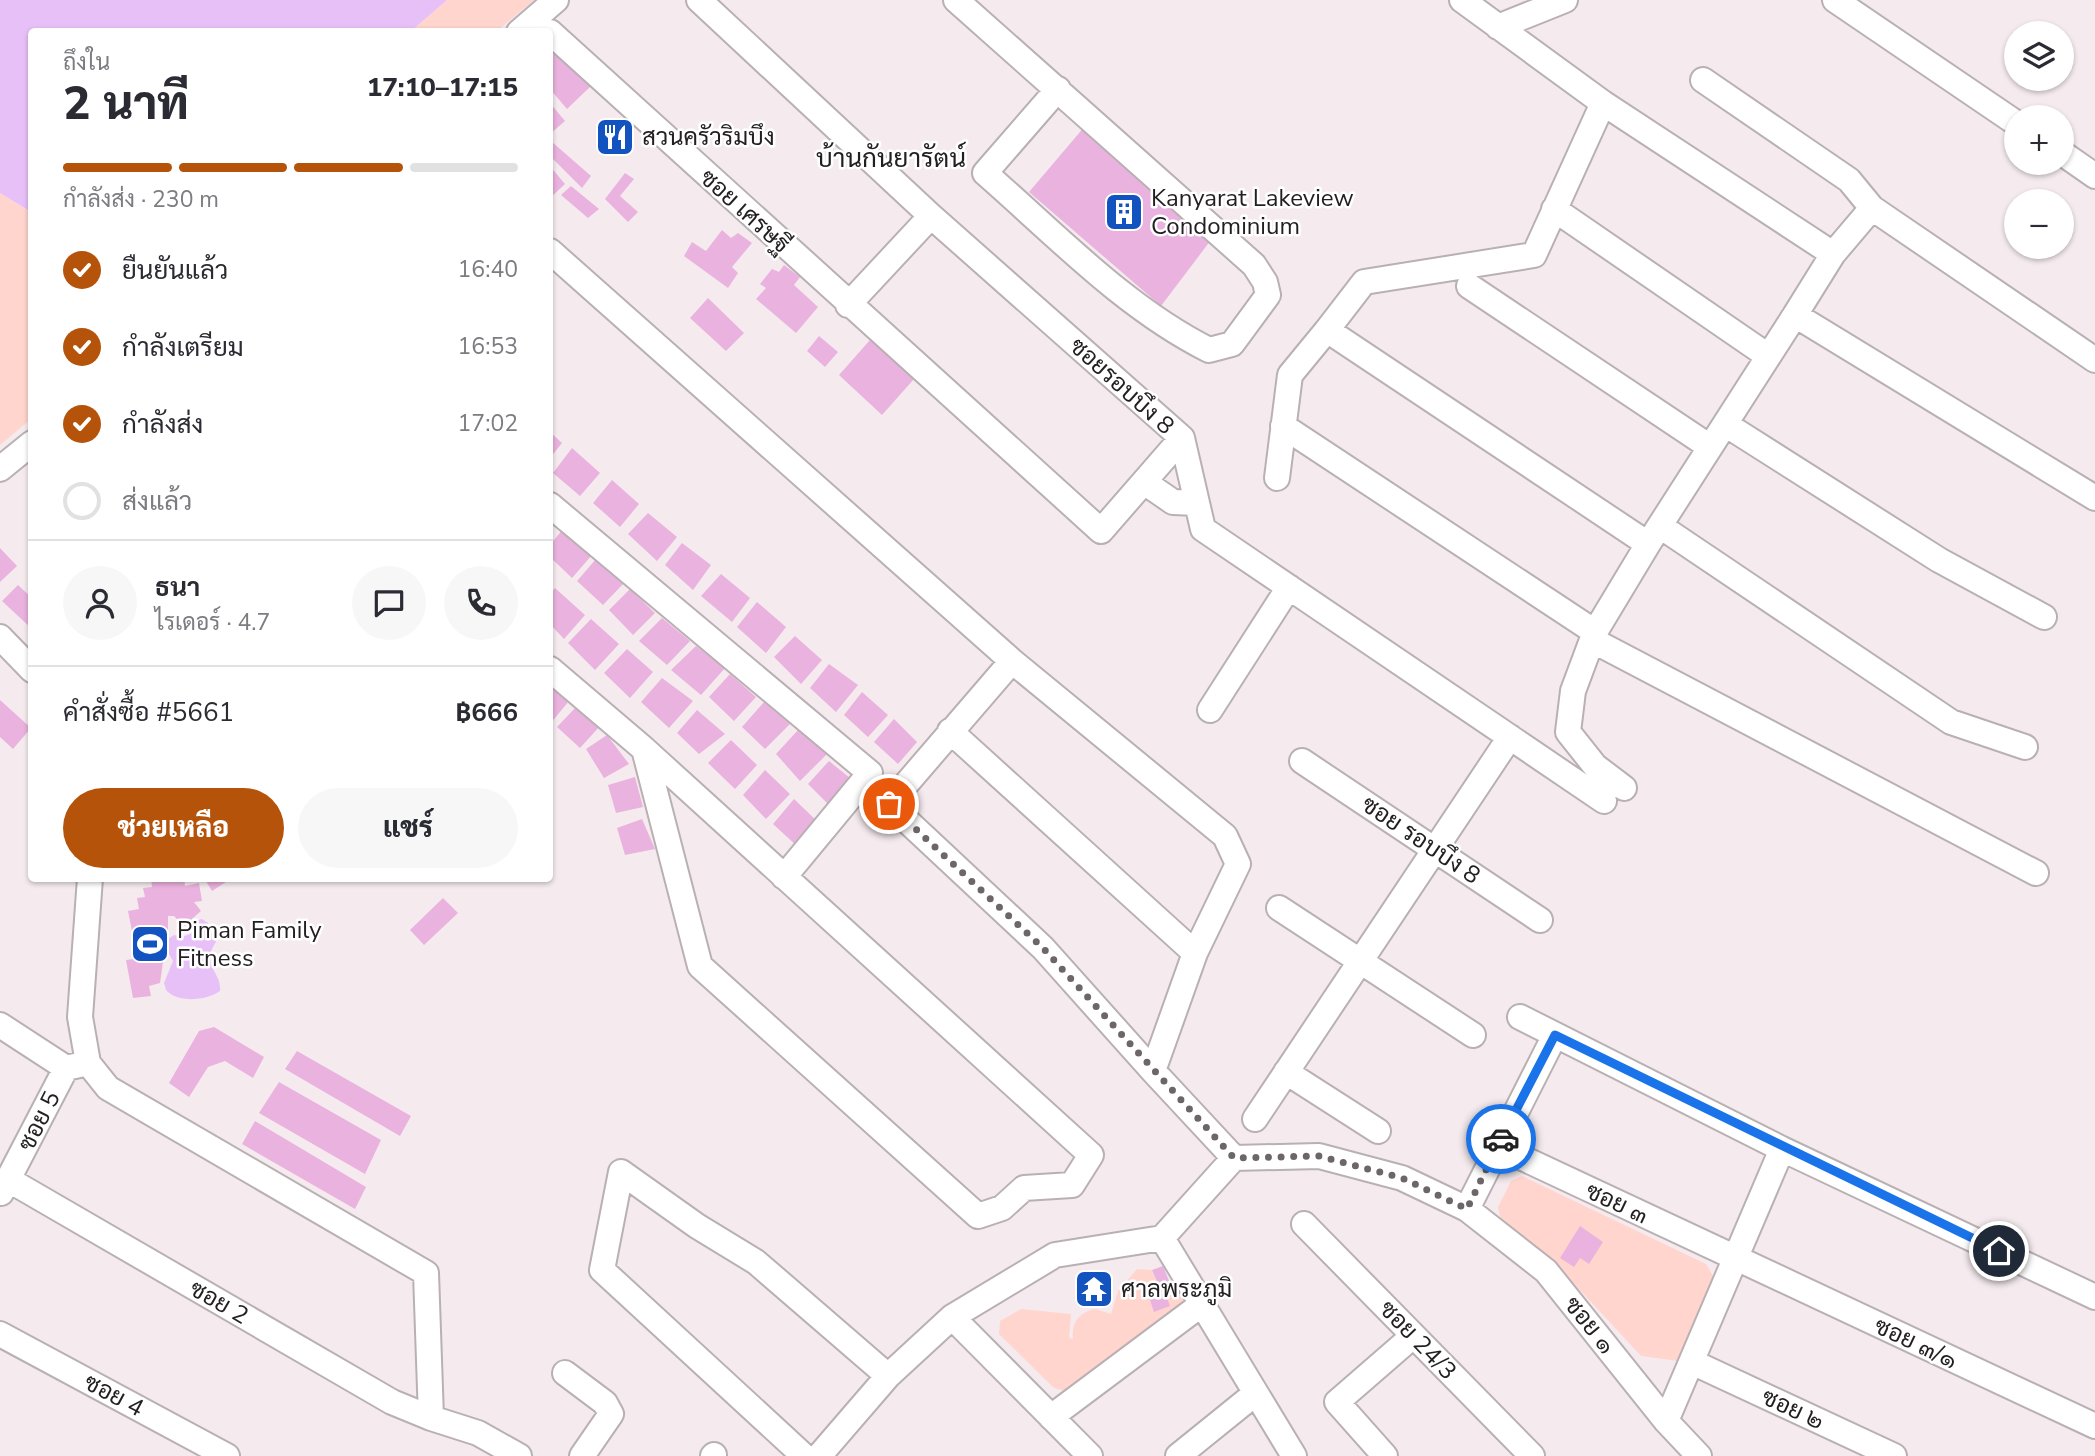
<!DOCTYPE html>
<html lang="th">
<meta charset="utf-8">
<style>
:root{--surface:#fff;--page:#f7f7f7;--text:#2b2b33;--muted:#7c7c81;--line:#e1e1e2;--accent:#b45309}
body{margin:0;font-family:"Nunito Sans",Sarabun,sans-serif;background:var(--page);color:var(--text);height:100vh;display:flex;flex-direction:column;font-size:26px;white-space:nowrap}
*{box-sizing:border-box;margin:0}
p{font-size:23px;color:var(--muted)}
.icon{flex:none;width:38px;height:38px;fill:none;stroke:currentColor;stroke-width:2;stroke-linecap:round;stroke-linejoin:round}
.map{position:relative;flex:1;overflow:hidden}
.details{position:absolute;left:28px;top:28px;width:525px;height:854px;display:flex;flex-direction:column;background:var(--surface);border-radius:7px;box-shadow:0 2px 5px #0004}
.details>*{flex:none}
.buttons{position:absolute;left:2004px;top:21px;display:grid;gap:14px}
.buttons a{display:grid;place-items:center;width:70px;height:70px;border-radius:50%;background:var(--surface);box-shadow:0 2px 5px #0004;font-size:35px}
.pin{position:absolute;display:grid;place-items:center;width:60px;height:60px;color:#fff;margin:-30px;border:4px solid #fff;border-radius:50%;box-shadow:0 2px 7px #0007}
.courier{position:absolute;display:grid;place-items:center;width:70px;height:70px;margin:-35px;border:5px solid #1a73e8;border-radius:50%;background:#fff;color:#222;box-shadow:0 2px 9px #0007}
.headline em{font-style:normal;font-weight:800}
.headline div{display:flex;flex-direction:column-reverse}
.headline{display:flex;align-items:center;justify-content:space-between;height:119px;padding:0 35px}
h1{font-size:46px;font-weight:800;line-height:52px}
.bar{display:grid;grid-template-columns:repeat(4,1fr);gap:10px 7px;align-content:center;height:84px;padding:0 35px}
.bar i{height:9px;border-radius:5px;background:var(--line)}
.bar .active{background:var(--accent)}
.bar p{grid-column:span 4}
.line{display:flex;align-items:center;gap:18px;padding:0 35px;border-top:2px solid var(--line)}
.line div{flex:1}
.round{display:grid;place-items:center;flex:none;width:74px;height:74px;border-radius:37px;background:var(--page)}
ol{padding:0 35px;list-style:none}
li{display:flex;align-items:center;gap:21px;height:77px}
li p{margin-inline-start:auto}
li .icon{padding:7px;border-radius:50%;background:var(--accent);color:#fff;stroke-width:4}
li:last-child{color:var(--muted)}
li i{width:38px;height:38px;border:4px solid var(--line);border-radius:50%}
.cta{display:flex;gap:14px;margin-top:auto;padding:14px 35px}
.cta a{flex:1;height:80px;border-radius:42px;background:var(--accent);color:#fff;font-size:28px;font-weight:800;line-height:80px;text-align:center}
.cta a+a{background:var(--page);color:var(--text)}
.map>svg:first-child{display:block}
</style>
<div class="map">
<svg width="2095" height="1456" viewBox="0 0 2095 1456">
<rect width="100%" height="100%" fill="#f5ebef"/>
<!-- green -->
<path fill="#ffd5cd" d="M447,0H534L497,31H411Z
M0,193L32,213L31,419L0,445Z
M1522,1176L1706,1264L1715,1279L1678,1361L1641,1356L1554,1262L1500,1217L1498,1207L1511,1181Z
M1137,1269L1152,1270L1162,1293L1149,1297L1154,1311L1170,1306L1166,1296L1182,1289L1188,1300L1071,1393L1054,1388L999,1334L1000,1321L1021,1309L1071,1314L1069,1338L1073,1339C1071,1323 1079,1312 1095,1309L1111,1314L1118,1291Z"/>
<!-- water -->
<path fill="#e7c0f8" d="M0,0H447L411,31L32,32L31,212L0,193Z
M202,919L208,923L207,932L214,934L216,942C200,966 222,972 220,991C206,1001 177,1003 166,990L164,983L173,961L165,947L168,939L174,935L182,937L193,933L195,921Z"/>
<!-- building -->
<path fill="#eab2de" d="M550,41L592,85L567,109L550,89Z
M550,103L565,121L550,134Z
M1091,119L1217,232L1161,306L1029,192Z
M551,141L591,176L582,188L550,156Z
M550,166L565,184L550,198Z
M625,173L634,179L620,196L638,212L628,222L605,199Z
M571,186L599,209L588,218L561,195Z
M722,230L731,238L738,233L752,243L732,267L738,273L728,288L684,256L692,242L706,251Z
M784,265L800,277L794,285L818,307L796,333L756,299L766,288L760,284L772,269L779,272Z
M708,298L744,333L726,351L690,318Z
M819,336L838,352L825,367L807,351Z
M870,340L914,379L882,415L839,375Z
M550,432L562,443L550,458Z
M572,448L600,473L580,496L553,473Z
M612,480L639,504L620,527L593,503Z
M648,513L677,537L657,561L628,534Z
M563,529L592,555L572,578L550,557V545Z
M682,543L711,565L693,590L665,565Z
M0,548L17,566L0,582Z
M596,559L624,583L603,605L577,581Z
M721,574L750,598L732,622L701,596Z
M18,585L32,598V629L2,601Z
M555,588L585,615L564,639L550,624V594Z
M630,589L655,613L633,635L609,610Z
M757,602L786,627L766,653L737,627Z
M662,618L690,641L667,665L639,641Z
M591,619L619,644L595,670L568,643Z
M795,636L822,660L801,684L774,657Z
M696,646L725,668L701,695L671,670Z
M627,649L653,672L630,698L604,673Z
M829,664L858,685L836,712L810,688Z
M730,674L756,697L734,721L709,697Z
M662,678L693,701L669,728L641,702Z
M550,684L569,701L550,724Z
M862,692L888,715L868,737L844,715Z
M0,700L31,728L13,749L0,737Z
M764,702L790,724L765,749L742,727Z
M576,707L600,726L580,748L557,727Z
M697,710L725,734L699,754L677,733Z
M894,719L917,742L898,764L874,742Z
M798,730L828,753L800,781L776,754Z
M607,735L629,764L604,778L586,749Z
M731,740L757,765L735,789L708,763Z
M829,761L855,782L833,809L808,784Z
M765,770L790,794L766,819L743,795Z
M635,777L643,807L616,813L608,785Z
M794,799L821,825L799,848L773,824Z
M642,819L655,849L625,855L617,828Z
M151,878H184L185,886L199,883L202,901L194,902L201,911L184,926L174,916H168V932L157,934L164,955L160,983L149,986L151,996L133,998L126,960L142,958L137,930L132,931L128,911L139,909L137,898L145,897L143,888L152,887Z
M204,878H232L212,891Z
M443,898L458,913L424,945L410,930Z
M214,1027L264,1057L253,1078L225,1061L208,1067L189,1097L169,1083L199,1031Z
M297,1051L411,1116L400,1136L285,1069Z
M279,1082L381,1140L365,1174L259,1113Z
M255,1121L366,1187L355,1209L242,1144Z
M1580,1226L1603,1242L1589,1264L1580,1258L1574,1267L1560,1258Z
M1163,1266L1172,1288L1165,1292L1170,1306L1154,1312L1149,1297L1162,1293L1152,1270Z"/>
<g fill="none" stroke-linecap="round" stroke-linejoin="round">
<defs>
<path id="minor" d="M699,0L931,216L1182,438L1203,529L1604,801
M956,0L1254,265L1265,282L1268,295L1232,344L1209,350C1125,308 1056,235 985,173L1058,89
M1462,0L1603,103L1833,254
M1835,0L2016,123
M1498,27L1565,0
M519,32L556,0
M550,32L1101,531L1182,438
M1703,80L1849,180L1872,208L2095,360
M1603,103L1534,255L1364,282L1327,330L1648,544L1795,315
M2062,153L2095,176
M1872,208L1833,254L1795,315L2095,498
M1554,209L1768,356
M550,251L1012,661L1225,836L1238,864L1195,953L1153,1071L1234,1158L1319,1156L1402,1178L1467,1209L1546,1271L1666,1421L1699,1456
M1469,286L1710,447
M848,305L931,216
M1725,424L1939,560L2044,617
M1283,426L1595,632
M0,469L32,443
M1277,478L1290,375L1327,330
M1144,482L1173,502L1197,503
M550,505L870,773L784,877
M1660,526L1951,722L2025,747
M0,637L32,670
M1592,640L2036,873
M1012,661L889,804L1043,948L1153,1071
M550,669L644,749L1091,1155L1072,1185L1024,1188L1002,1208L978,1216L700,966L644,749
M1210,710L1289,587
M950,731L1195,953
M1302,761L1540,920
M1624,788L1595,766L1568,732L1573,691L1595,632L1648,544
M90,878L80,1017L88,1063L108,1088L426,1273L431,1418L478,1433L519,1456
M1279,908L1473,1035
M1520,1017L1782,1149L2095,1297
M0,1025L66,1068
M1286,1072L1378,1131
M1255,1119L1510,737
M1497,1146L2095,1426
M9,1180L392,1402L431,1418
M1,1193L66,1068L88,1063
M1467,1209L1555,1035
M1304,1224L1532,1456
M1162,1238L1294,1456
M952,1317L1090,1456
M0,1334L227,1456
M1692,1362L1894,1456
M565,1373L605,1403L611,1414L582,1456
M1051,1417L1202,1304
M1666,1421L1782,1149
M713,1456L714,1455
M804,1456L602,1270L621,1172L697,1226L756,1262L888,1376
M819,1456L888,1376L952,1317L1055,1255L1162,1238L1234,1158
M1178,1456L1256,1393
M1385,1456L1337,1402L1413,1336"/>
</defs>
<!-- minor casing -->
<use href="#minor" stroke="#b9b0b4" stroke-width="28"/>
<!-- minor -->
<use href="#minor" stroke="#fff" stroke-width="24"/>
</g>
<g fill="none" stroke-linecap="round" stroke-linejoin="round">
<!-- done -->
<path stroke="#6c6668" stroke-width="7" stroke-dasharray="0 12.6" d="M889,804L1043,948L1234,1158L1319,1156L1402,1178L1467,1209L1501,1139"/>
<!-- route -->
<path stroke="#1a73e8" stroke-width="9" d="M1501,1139L1555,1035L1999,1251"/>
</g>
<!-- icons -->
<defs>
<symbol id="restaurant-square" viewBox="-11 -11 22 22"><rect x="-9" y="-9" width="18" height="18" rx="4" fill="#1353bf" stroke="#fff"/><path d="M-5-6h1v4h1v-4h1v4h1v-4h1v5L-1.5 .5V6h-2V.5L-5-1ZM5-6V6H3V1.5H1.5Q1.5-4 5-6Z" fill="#fff"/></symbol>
<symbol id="building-square" viewBox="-11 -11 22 22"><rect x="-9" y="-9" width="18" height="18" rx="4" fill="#1353bf" stroke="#fff"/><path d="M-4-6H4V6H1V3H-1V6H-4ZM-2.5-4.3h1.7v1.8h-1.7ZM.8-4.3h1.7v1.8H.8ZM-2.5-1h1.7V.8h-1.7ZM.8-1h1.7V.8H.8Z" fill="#fff"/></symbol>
<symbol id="stadium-square" viewBox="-11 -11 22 22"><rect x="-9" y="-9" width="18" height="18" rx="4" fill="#1353bf" stroke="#fff"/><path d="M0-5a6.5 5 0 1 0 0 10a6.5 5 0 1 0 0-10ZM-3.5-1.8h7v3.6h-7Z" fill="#fff"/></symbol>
<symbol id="temple-square" viewBox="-11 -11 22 22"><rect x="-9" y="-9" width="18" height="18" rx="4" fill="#1353bf" stroke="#fff"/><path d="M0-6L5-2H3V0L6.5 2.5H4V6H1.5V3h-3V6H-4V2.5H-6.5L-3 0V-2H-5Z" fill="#fff"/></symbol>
</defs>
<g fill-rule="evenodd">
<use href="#restaurant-square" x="593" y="115" width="44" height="44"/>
<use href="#building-square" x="1102" y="190" width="44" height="44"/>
<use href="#stadium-square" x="128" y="922" width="44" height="44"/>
<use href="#temple-square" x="1072" y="1267" width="44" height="44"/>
</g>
<g text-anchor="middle" stroke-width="5" stroke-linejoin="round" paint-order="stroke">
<!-- poi labels -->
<g font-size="24" fill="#221f20" stroke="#fff" text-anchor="start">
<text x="642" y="145">สวนครัวริมบึง</text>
<text x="1151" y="206">Kanyarat Lakeview<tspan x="1151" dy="28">Condominium</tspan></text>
<text x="177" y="938">Piman Family<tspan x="177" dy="28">Fitness</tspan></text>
<text x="1121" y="1297">ศาลพระภูมิ</text>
</g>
<!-- street labels -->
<g font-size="24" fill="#221f20" stroke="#fff">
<text transform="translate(745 211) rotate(42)" y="8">ซอย เศรษฐี</text>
<text transform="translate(1122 386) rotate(42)" y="8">ซอยรอบบึง 8</text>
<text transform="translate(1421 840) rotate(34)" y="8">ซอย รอบบึง 8</text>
<text transform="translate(39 1121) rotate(-63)" y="8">ซอย 5</text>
<text transform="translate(1617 1203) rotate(25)" y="8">ซอย ๓</text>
<text transform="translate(219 1302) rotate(30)" y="8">ซอย 2</text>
<text transform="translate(1590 1325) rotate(51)" y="8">ซอย ๑</text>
<text transform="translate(1418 1340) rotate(46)" y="8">ซอย 24/3</text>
<text transform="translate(1916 1343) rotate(25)" y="8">ซอย ๓/๑</text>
<text transform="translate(114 1395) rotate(28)" y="8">ซอย 4</text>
<text transform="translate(1793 1409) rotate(25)" y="8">ซอย ๒</text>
</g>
<!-- neighbourhood labels -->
<g font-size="26" fill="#221f20" stroke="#fff">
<text x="891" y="167">บ้านกันยารัตน์</text>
</g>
</g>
</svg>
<div class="buttons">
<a><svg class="icon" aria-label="layers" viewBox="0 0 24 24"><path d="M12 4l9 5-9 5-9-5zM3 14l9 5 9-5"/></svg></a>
<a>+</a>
<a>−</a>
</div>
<div class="pin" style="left:889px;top:804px;background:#ea580c"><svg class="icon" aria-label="bag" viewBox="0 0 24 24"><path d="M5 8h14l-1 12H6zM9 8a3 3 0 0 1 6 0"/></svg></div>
<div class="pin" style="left:1999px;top:1251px;background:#1f2937"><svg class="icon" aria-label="home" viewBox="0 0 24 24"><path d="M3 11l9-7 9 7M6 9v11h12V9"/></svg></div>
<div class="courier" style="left:1501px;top:1139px"><svg class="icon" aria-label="car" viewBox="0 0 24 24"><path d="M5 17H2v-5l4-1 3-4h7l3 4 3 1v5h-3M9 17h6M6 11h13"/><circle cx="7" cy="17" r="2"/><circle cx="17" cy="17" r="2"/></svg></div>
<section class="details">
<div class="headline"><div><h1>2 นาที</h1><p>ถึงใน</p></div><em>17:10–17:15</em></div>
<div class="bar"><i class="active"></i><i class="active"></i><i class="active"></i><i></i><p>กำลังส่ง · 230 m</p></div>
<ol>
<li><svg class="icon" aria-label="check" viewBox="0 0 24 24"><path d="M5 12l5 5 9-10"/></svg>ยืนยันแล้ว<p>16:40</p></li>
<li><svg class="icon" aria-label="check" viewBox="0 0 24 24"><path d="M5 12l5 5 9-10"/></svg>กำลังเตรียม<p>16:53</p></li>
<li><svg class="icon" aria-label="check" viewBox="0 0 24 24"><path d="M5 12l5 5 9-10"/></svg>กำลังส่ง<p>17:02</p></li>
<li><i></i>ส่งแล้ว</li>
</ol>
<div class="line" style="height:126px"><a class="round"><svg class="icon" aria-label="person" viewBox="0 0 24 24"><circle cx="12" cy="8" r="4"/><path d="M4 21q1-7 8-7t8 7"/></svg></a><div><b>ธนา</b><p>ไรเดอร์ · 4.7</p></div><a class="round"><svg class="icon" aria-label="chat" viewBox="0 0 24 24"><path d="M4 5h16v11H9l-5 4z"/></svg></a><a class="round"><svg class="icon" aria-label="phone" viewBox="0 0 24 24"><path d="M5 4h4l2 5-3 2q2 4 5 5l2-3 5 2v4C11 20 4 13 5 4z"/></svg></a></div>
<div class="line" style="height:91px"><div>คำสั่งซื้อ #5661</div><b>฿666</b></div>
<div class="cta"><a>ช่วยเหลือ</a><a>แชร์</a></div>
</section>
</div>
